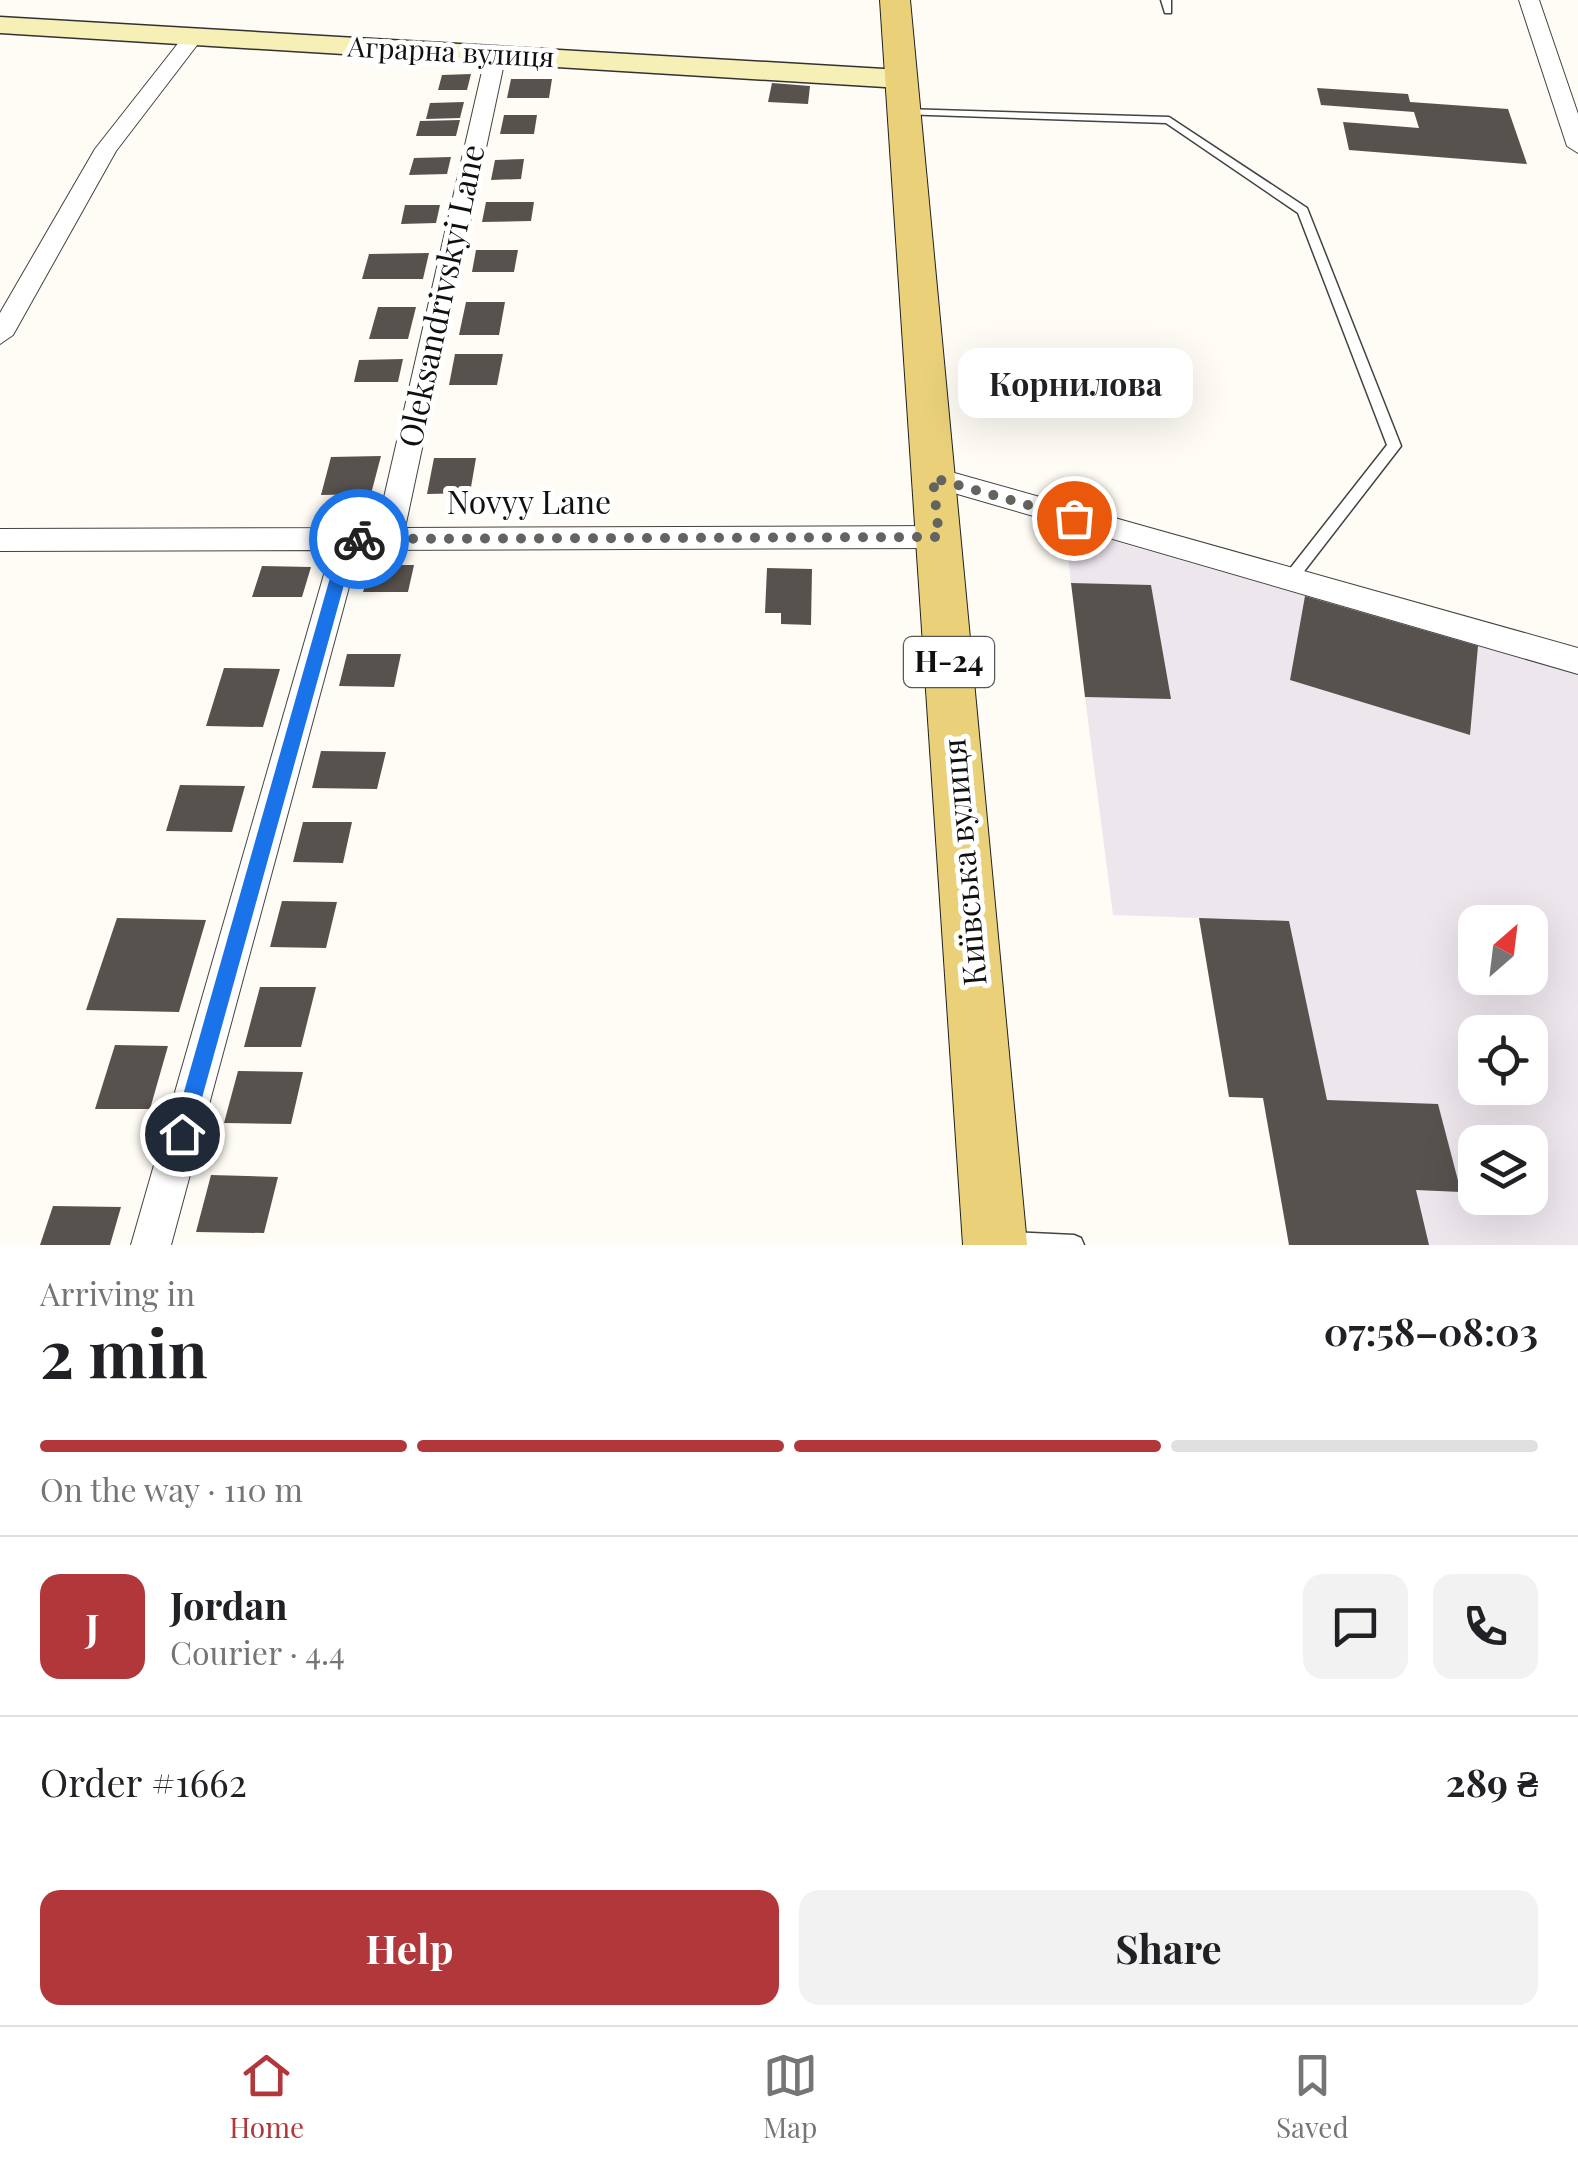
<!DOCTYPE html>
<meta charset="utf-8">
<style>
:root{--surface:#fff;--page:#f2f2f2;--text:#202124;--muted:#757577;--line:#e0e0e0;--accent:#b1373b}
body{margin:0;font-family:"Playfair Display",serif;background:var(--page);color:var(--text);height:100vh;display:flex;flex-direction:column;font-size:38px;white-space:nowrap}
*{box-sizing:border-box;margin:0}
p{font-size:32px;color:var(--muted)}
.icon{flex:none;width:55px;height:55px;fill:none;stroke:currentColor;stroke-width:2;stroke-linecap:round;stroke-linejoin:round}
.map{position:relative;height:1245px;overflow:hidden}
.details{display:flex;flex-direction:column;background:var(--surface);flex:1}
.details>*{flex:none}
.needle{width:65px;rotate:28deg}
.controls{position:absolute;left:1458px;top:905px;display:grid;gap:20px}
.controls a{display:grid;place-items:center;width:90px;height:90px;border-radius:20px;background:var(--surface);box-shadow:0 10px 40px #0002;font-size:50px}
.pin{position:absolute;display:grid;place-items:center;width:85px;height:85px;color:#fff;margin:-42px;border:5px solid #fff;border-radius:50%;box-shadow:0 2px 10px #0007}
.courier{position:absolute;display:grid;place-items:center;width:100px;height:100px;margin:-50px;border:8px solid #1a73e8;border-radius:50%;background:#fff;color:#222;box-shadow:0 2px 12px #0007}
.bubble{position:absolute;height:70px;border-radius:20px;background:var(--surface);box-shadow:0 10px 40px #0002;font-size:32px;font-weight:700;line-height:70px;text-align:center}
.head em{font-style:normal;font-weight:700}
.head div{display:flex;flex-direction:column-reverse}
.head{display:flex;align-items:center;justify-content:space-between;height:170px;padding:0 40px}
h1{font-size:65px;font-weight:700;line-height:75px}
.bar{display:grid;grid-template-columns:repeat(4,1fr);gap:15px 10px;align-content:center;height:120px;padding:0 40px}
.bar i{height:12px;border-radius:8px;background:var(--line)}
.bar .selected{background:var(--accent)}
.bar p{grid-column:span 4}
.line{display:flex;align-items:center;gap:25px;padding:0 40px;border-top:2px solid var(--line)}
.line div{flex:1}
.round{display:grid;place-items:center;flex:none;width:105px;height:105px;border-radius:20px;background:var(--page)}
.action{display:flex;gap:20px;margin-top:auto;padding:20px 40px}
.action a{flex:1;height:115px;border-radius:20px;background:var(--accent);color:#fff;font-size:40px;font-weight:700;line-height:115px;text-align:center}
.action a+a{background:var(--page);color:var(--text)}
.dock{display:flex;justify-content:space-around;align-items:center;height:140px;border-top:2px solid var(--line);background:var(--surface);font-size:28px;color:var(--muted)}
.dock a{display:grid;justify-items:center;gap:5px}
.dock .selected{color:var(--accent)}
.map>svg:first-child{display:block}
</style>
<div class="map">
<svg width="1578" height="1245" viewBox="0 0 1578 1245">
<rect width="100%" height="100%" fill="#fefcf5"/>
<!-- industrial -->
<path fill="#ede6ed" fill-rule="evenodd" d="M1065,527L1578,674V1245H1289L1263,1098L1229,1097L1199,918L1113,915L1085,697L1170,698L1151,586L1071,583ZM1475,922H1530V978H1475ZM1475,1032H1530V1088H1475ZM1475,1142H1530V1198H1475Z"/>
<!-- building -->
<path fill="#58524e" d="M471,74L467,90H438L442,75Z
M511,79H552L549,98H507Z
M772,83L810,86L808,104L768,102Z
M1317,88L1408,94L1410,102L1508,109L1527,164L1349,150L1343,122L1419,128L1414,112L1321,105Z
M464,102L460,118L426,119L430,103Z
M504,115H537L534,134H500Z
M460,120L456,136H416L420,121Z
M451,157L447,174L409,175L414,158Z
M524,159L521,179L491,180L495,160Z
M486,202H534L531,221L482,222Z
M405,205H440L436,223L401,224Z
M476,250H518L514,272H472Z
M429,253L423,279H362L369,254Z
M466,302H505L499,335H459Z
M378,307H416L408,339H369Z
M455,354H503L497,385H449Z
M403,359L398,382H354L359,360Z
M381,456L371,494L321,495L331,457Z
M434,458H476L470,493L427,494Z
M371,565H414L408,592H363Z
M262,566L311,567L302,597H252Z
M767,568L812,569L811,625L781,624V613H765Z
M1071,583L1151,585L1171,699L1085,697Z
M1305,596L1478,646L1470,735L1290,680Z
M347,654H401L394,687L339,686Z
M224,668L280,669L263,727L206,726Z
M321,751L386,752L377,789L312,788Z
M180,785L245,786L232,832L166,831Z
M303,822H352L343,863L293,862Z
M282,901L337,902L326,948L270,947Z
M117,918L206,920L179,1012L86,1010Z
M1199,918L1289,921L1327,1100L1438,1104L1461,1192L1416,1190L1429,1245H1289L1263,1098L1229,1097Z
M260,987H316L301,1047H244Z
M115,1045L168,1046L150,1109H95Z
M238,1071L303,1072L291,1124L224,1123Z
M211,1175L278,1177L264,1233L196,1232Z
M53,1206L121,1207L110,1245H40Z"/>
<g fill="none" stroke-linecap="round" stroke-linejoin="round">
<defs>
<path id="lane" d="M1161,0H1171V13H1165Z
M904,109L1169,117L1307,208L1401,446L1295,583H1285L1283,579L1285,575L1387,445L1298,213L1166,123L900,114L899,112Z
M1008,1232L1074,1235L1081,1238L1084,1245H999L1001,1235Z"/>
<path id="street" d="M1519,0H1539L1578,114V153L1567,146Z
M194,30L204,36L116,151L13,335L0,344V313L95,149L187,32Z
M496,48L506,54L405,528L939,526L949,529L953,537L949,545L939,548L359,550L171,1245H131L331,550L0,551V529L377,528L486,54Z
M933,467L1578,648V674L923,484L919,477L923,470Z"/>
<path id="secondary" d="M0,17L901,70L911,73L916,79L911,85L901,88L0,33Z"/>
<path id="primary" d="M880,0H910L1027,1245H963Z"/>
</defs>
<!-- lane casing -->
<use href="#lane" stroke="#434343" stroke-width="3"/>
<!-- street casing -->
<use href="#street" stroke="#434343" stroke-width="2"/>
<!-- secondary casing -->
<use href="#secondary" stroke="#323232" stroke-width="3"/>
<!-- primary casing -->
<use href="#primary" stroke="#212121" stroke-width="2"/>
<!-- lane -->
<use href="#lane" fill="#fff" fill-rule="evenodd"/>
<!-- street -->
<use href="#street" fill="#fff" fill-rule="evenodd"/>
<!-- secondary -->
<use href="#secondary" fill="#f6f0b7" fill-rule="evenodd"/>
<!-- primary -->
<use href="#primary" fill="#e9d079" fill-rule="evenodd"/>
</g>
<!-- route -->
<path fill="#1a73e8" d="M348,533L365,534L367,539L355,545L192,1134L189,1141L182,1144L175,1141L172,1134L341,539Z"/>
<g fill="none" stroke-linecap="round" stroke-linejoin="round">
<!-- done -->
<path stroke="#636360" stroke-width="10" stroke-dasharray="0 18" d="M359,539L939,537L933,478L1074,518"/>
</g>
<g text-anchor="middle" stroke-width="10" stroke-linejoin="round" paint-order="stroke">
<!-- far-street labels -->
<g font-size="28" fill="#101010" stroke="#fff">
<text transform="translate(451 52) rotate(3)" y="10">Аграрна вулиця</text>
</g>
<!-- shield labels -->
<rect fill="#fff" stroke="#585858" stroke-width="2.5" x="904" y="637" width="90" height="50" rx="8"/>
<g font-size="30" font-weight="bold" fill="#101010">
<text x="949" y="672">Н-24</text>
</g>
<!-- street labels -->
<g font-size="32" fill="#101010" stroke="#fff">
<text transform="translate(442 296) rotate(-78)" y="11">Oleksandrivskyi Lane</text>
<text x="529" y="514">Novyy Lane</text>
<text transform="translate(965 862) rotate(-95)" y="11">Київська вулиця</text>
</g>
</g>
</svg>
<div class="controls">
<a><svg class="needle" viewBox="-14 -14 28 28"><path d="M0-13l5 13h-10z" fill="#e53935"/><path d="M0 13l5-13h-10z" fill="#757577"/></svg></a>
<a><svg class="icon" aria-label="locate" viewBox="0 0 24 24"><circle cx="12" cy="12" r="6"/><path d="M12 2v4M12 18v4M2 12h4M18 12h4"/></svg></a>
<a><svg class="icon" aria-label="layers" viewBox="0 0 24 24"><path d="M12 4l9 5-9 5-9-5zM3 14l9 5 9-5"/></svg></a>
</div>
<div class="pin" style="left:1074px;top:518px;background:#ea580c"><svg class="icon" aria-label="bag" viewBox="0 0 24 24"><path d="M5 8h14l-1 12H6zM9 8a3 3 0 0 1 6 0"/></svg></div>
<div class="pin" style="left:182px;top:1134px;background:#1f2937"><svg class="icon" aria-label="home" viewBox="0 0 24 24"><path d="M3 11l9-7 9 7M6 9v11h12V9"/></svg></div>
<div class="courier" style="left:359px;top:539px"><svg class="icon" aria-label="bike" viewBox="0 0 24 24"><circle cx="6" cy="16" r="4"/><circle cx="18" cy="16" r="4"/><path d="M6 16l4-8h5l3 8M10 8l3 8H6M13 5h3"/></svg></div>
<div class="bubble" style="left:958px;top:348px;width:235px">Корнилова</div>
</div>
<section class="details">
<div class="head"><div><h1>2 min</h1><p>Arriving in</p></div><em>07:58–08:03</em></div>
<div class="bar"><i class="selected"></i><i class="selected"></i><i class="selected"></i><i></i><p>On the way · 110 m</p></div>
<div class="line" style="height:180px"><b class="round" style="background:var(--accent);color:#fff">J</b><div><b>Jordan</b><p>Courier · 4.4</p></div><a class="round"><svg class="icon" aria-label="chat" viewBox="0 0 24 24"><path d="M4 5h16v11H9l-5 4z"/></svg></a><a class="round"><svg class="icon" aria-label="phone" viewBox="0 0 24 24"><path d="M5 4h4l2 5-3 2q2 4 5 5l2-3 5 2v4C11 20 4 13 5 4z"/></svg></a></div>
<div class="line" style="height:130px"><div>Order #1662</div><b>289 ₴</b></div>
<div class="action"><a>Help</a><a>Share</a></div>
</section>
<nav class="dock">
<a class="selected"><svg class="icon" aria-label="home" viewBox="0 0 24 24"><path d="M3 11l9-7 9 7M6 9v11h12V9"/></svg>Home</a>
<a><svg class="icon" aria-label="map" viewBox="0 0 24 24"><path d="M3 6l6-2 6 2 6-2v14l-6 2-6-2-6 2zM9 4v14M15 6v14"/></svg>Map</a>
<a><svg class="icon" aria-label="saved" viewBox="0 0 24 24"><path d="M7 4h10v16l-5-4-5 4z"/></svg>Saved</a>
</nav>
